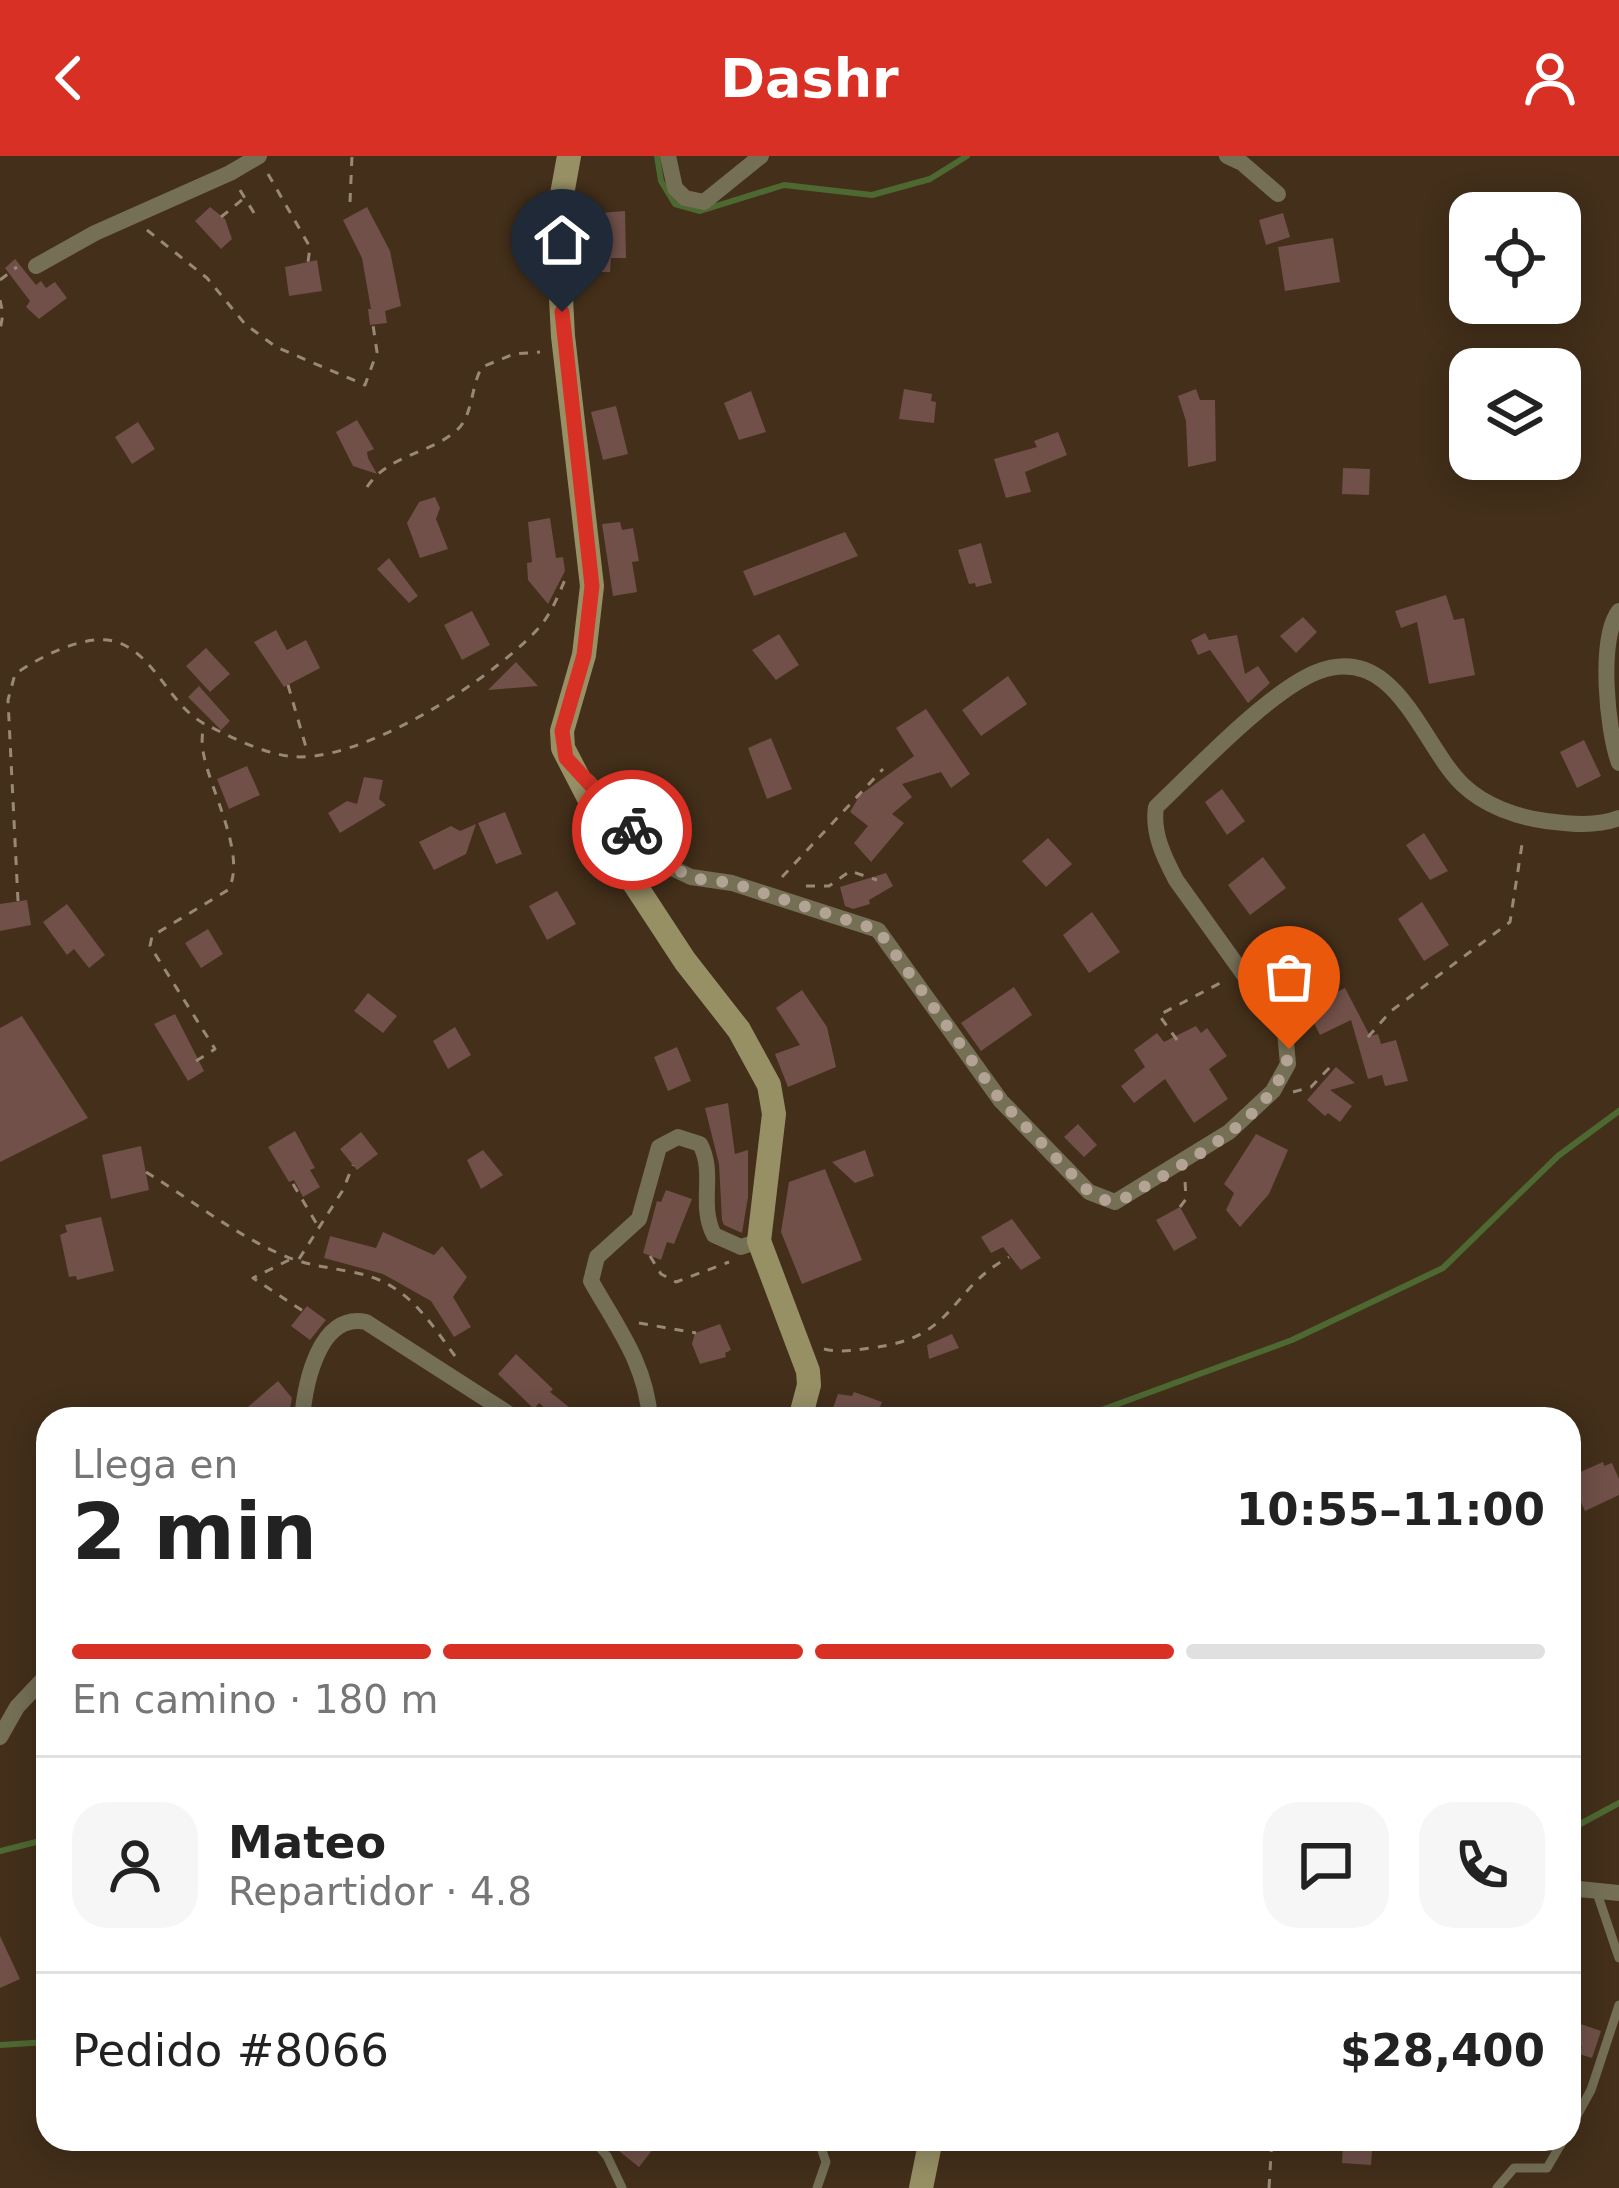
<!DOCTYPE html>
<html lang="es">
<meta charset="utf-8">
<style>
:root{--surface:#fff;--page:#f6f6f6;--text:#222;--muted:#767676;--line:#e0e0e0;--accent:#d93025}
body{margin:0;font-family:"DejaVu Sans",sans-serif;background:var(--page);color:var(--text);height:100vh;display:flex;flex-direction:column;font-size:45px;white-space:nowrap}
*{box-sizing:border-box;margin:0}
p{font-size:39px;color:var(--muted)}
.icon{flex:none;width:66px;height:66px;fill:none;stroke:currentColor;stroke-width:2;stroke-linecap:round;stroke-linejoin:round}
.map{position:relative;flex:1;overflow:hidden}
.drawer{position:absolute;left:36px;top:1251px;width:1545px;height:744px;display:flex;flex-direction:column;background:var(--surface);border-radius:36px;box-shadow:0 6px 30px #0003}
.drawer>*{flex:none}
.controls{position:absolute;left:1449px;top:36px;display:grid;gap:24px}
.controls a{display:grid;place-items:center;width:132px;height:132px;border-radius:24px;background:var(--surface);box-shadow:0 6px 30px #0003;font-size:60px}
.pin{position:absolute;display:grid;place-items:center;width:102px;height:102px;color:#fff;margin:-123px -51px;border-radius:50% 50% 50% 0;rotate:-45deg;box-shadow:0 0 12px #0007}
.pin .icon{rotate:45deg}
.courier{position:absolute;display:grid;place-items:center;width:120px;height:120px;margin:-60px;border:9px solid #d93025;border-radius:50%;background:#fff;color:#222;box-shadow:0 3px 15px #0007}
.head em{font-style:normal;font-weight:700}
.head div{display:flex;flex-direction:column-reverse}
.head{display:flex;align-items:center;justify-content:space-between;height:204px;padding:0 36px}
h1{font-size:78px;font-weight:700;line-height:90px}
.bar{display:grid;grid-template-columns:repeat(4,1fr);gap:18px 12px;align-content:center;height:144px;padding:0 36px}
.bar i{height:15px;border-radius:9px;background:var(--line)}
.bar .current{background:var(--accent)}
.bar p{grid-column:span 4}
.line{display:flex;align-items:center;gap:30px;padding:0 36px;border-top:3px solid var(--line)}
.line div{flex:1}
.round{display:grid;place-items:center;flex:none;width:126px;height:126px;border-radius:36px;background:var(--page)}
header{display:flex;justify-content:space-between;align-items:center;height:156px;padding:0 36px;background:var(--accent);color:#fff;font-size:54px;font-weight:700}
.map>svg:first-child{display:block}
</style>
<header><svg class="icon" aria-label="back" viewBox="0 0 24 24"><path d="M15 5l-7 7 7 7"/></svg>Dashr<svg class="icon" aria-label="person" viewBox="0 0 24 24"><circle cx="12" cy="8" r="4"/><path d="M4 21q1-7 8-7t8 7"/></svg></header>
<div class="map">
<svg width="1619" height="2032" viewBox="0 0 1619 2032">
<rect width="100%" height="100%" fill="#432f1a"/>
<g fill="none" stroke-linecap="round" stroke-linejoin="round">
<!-- stream -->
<path stroke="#4d6831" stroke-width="6" d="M657,0L661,25L675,48L700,55L784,29L872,39L930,23L967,0
M1077,1263L1292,1184L1443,1112L1558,1000L1619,955
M1569,1674L1619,1647
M0,1695L48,1683
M0,1889L48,1886"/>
</g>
<!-- building -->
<path fill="#705049" d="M210,51L225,63L232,83L221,93L195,65Z
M367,51L390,95L401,150L385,155L387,167L370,169L368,153H371L362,102L343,64Z
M625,55L626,102H611L610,116H589L588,58Z
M1283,57L1290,81L1266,89L1259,64Z
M1333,82L1340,126L1285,135L1278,91Z
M15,103L36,129L41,125L46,132L55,126L67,142L39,163L26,151L30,145L5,112Z
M317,104L322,135L289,140L285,111Z
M904,233L932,238L931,245L936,246L934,267L899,263Z
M1196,233L1200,244H1215L1216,305L1188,311L1186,265L1178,240Z
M751,235L766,276L739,284L724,247Z
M616,250L628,298L603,304L591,256Z
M357,264L374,293L367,296L368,302L377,318L353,310L336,276Z
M138,266L155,293L132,308L115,281Z
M1058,276L1067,299L1025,316L1031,336L1006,342L994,303L1037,291L1034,285Z
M1343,312L1370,313L1369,339L1342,338Z
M435,341L440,352L436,363L448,393L420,402L407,367L419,346Z
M550,362L556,402L563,401L565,415L548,448L528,424L527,407L532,406L528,366Z
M620,366L622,374L633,372L639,405L632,406L637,436L613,440L602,368Z
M845,376L858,400L754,440L743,415Z
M981,387L992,427L976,431L975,427L969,428L958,394Z
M389,402L418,440L409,447L377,413Z
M1446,439L1454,464L1464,462L1475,519L1429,528L1417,466L1401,472L1395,455Z
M472,455L490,489L462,504L444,469Z
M1303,461L1317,476L1296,497L1280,480Z
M276,474L287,494L306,484L320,512L284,531L254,486Z
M1205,477L1209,484L1237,479L1245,518L1258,510L1270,527L1248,547L1210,494L1198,499L1191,484Z
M779,478L799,509L776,524L752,494Z
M206,492L230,518L210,536L186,510Z
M516,506L538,530L488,534Z
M1008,520L1027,548L981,580L962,554Z
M199,530L230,565L221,574L188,541Z
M926,553L970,618L951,632L941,616L902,628L912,641L892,658L904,667L871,706L854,687L868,670L850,656L860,639L914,600L896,572Z
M771,582L792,633L767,643L748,592Z
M1584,584L1601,620L1577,632L1560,596Z
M247,610L260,639L229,653L217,623Z
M364,621L383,624L379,643L386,649L340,677L328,657L347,645L357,648Z
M1222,633L1245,665L1227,679L1205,646Z
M505,656L522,698L496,708L478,667Z
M476,668L466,698L434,714L419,686L451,670L460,675Z
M1424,677L1448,715L1430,724L1406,689Z
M1048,682L1072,708L1046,731L1022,705Z
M1263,701L1286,732L1250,759L1228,729Z
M886,717L893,730L869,744L870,748L853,753L845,750L840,731Z
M557,735L576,768L547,784L529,750Z
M27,744L31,769L0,775V748Z
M1422,746L1449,789L1424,805L1398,763Z
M67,748L105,799L89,812L74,793L67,799L43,766Z
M1092,756L1120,796L1089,817L1063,779Z
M208,773L223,798L201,812L185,787Z
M1014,831L1032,859L981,895L961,867Z
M1345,832L1370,880L1378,878L1381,888L1396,884L1408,925L1385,930L1382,919L1368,923L1351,864L1320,879L1306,851Z
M802,834L827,871L836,911L788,931L775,898L800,889L776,852Z
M368,837L397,860L383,877L354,855Z
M175,858L204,915L188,925L154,868Z
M22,860L88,962L0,1006V872Z
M1196,870L1201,877L1207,872L1227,900L1209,913L1228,943L1194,967L1165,923L1134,947L1121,930L1145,911L1134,894L1157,877L1164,886Z
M455,871L471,899L448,913L433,885Z
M677,891L691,925L668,935L654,901Z
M1336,911L1355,927L1330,934L1352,950L1340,966L1328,957L1325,960L1307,944Z
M728,947L735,998L748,994V1041L742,1077L724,1069L722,1064L719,1008L705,952Z
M1078,968L1097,989L1084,1001L1064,981Z
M295,975L315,1012L310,1014L320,1031L303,1041L294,1024L289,1026L268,991Z
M361,976L378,998L357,1014L340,993Z
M1256,978L1288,994L1269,1038L1240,1071L1226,1054L1234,1037L1224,1028Z
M141,990L149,1034L111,1043L102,999Z
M483,994L503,1019L481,1033L467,1004Z
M865,994L874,1020L855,1027L832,1006Z
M825,1013L862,1104L802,1128L781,1076L789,1026Z
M666,1034L692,1043L674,1088L667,1086L661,1104L643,1097L657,1045L661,1046Z
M1180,1051L1197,1082L1174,1095L1156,1064Z
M101,1061L114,1115L77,1124L76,1120L69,1121L60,1079L67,1076L65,1069Z
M1012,1063L1041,1102L1021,1114L1003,1091L991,1097L981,1081Z
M383,1076L434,1099L442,1090L467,1121L453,1141L471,1171L454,1181L431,1145L383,1118L324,1102L330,1080L376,1092Z
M307,1150L326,1164L310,1184L291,1170Z
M720,1168L731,1194L725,1197L726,1201L700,1208L692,1188L695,1177Z
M952,1178L959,1192L929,1203L927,1189Z
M516,1198L553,1233L550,1236L584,1263H558L539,1247L534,1253L498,1218Z
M278,1225L292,1242L290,1252L277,1263H234Z
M854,1236L882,1246L875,1263H829L838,1238L852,1240Z
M1603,1306L1604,1310L1612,1307L1619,1323V1339L1585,1355L1569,1321Z
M0,1780L20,1823L0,1832Z
M1569,1864L1601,1875L1592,1902L1579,1898L1582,1890H1569Z
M604,1983H661L639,2011Z
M1343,1983H1373L1371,2009L1342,2007Z"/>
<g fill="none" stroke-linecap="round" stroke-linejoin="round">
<!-- path -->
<path stroke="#987" stroke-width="3" stroke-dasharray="9 9" stroke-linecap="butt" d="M268,18L310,91L308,106
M240,34L257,62
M350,46L352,0
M221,61L243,43
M147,74L207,122L245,168L276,191L365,229L377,196L373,169
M0,124L17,111
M0,144L3,158L0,174
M367,331C389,298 429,299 457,274C473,260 471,229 482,211L514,198L540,196
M288,529L308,598
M782,721L883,613
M806,730H829L850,715L877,724
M18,745L8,544L15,518C40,501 86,476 117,486C155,499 169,548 203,567C228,580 260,596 288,600C357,611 499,520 542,468C553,454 560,435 567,419
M1283,845L1310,826L1314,832
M1368,881L1391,855L1510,766L1523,682
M1177,884L1159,859L1226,824
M196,905L215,893L150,790L152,780L228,734C248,700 209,633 203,595C201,586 203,576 203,567
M1293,936L1311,931L1332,909L1335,913
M146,1016C190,1043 233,1077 280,1098C304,1109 327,1111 352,1116C404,1125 425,1159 455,1200
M293,1028L318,1070
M1180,1051L1186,1043L1185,1025
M650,1100L661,1118L676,1126L729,1106
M299,1103L343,1034L353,1009
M289,1104L253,1122L303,1155
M639,1167L696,1177
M824,1193C840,1197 855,1194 871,1192C957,1182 948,1134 1009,1101
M1269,2032L1272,1983"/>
<!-- lane -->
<path stroke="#746f55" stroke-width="9" d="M1596,1734L1619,1802
M1569,1974L1591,1934L1619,1849
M592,1983L607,2000L622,2032
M817,2032L826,2006L818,1983
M1497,2032L1514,2012H1547L1564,1983"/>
<!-- street -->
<path stroke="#746f55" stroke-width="16" d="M668,0L675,32L685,42L704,46L761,0
M1227,0L1242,7L1278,38
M36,110L95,77L230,17L259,0
M1619,455C1598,482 1607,575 1619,607
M587,625L649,693L672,712L691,721L732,727L878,774L1001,945L1089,1036L1115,1046L1229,976L1273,935L1288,908L1285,876L1176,724C1164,701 1152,677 1156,651C1195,614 1269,535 1317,516C1396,485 1421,589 1463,629C1485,650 1517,661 1546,665C1569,668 1597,671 1619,662
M302,1263C305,1228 319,1156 366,1166L517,1263
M650,1263C646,1208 617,1171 591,1125L597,1101L639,1063L659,991L678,981L700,988C716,1018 698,1048 714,1079L741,1091L759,1085
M0,1581L17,1551L48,1518
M1569,1732L1619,1737"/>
<!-- secondary -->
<path stroke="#989065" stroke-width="24" d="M569,0L557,66L563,180L592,430L584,499L562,575L563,592L628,718L685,805L739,874L769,929L774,958L759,1085L808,1215L809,1229L800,1263
M921,2032L931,1983"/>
</g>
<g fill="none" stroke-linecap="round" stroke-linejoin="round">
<!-- done -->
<path stroke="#b3a394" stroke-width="12" stroke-dasharray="0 21.6" d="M632,674L662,704L691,722L732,727L878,774L1001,945L1089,1036C1102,1044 1110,1048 1125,1042C1177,1011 1283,959 1289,893"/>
<!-- route -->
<path stroke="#d93025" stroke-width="15" d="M562,156L592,430L584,499L562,575L566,602L632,674"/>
</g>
</svg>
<div class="controls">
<a><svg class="icon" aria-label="locate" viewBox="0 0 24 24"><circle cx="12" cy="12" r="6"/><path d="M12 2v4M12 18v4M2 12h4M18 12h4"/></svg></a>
<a><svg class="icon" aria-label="layers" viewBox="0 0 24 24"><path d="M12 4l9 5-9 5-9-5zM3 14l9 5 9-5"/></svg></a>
</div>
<div class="pin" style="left:1289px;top:893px;background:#ea580c"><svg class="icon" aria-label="bag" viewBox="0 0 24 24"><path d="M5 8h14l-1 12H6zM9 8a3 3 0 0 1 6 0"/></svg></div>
<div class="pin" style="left:562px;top:156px;background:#1f2937"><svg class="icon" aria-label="home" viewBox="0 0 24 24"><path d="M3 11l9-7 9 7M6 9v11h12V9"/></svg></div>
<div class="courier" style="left:632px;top:674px"><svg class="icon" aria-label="bike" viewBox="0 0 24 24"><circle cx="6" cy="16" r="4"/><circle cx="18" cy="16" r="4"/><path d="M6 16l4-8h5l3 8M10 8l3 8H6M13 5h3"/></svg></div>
<section class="drawer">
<div class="head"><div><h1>2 min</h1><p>Llega en</p></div><em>10:55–11:00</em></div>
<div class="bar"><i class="current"></i><i class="current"></i><i class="current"></i><i></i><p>En camino · 180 m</p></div>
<div class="line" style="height:216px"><a class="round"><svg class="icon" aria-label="person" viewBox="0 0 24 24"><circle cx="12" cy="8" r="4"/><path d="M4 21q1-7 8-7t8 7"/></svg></a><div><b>Mateo</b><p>Repartidor · 4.8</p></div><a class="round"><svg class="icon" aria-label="chat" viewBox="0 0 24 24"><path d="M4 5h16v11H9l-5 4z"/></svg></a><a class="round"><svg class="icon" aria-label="phone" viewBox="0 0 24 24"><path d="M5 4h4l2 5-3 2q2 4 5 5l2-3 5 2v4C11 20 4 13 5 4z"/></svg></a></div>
<div class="line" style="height:156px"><div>Pedido #8066</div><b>$28,400</b></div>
</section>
</div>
